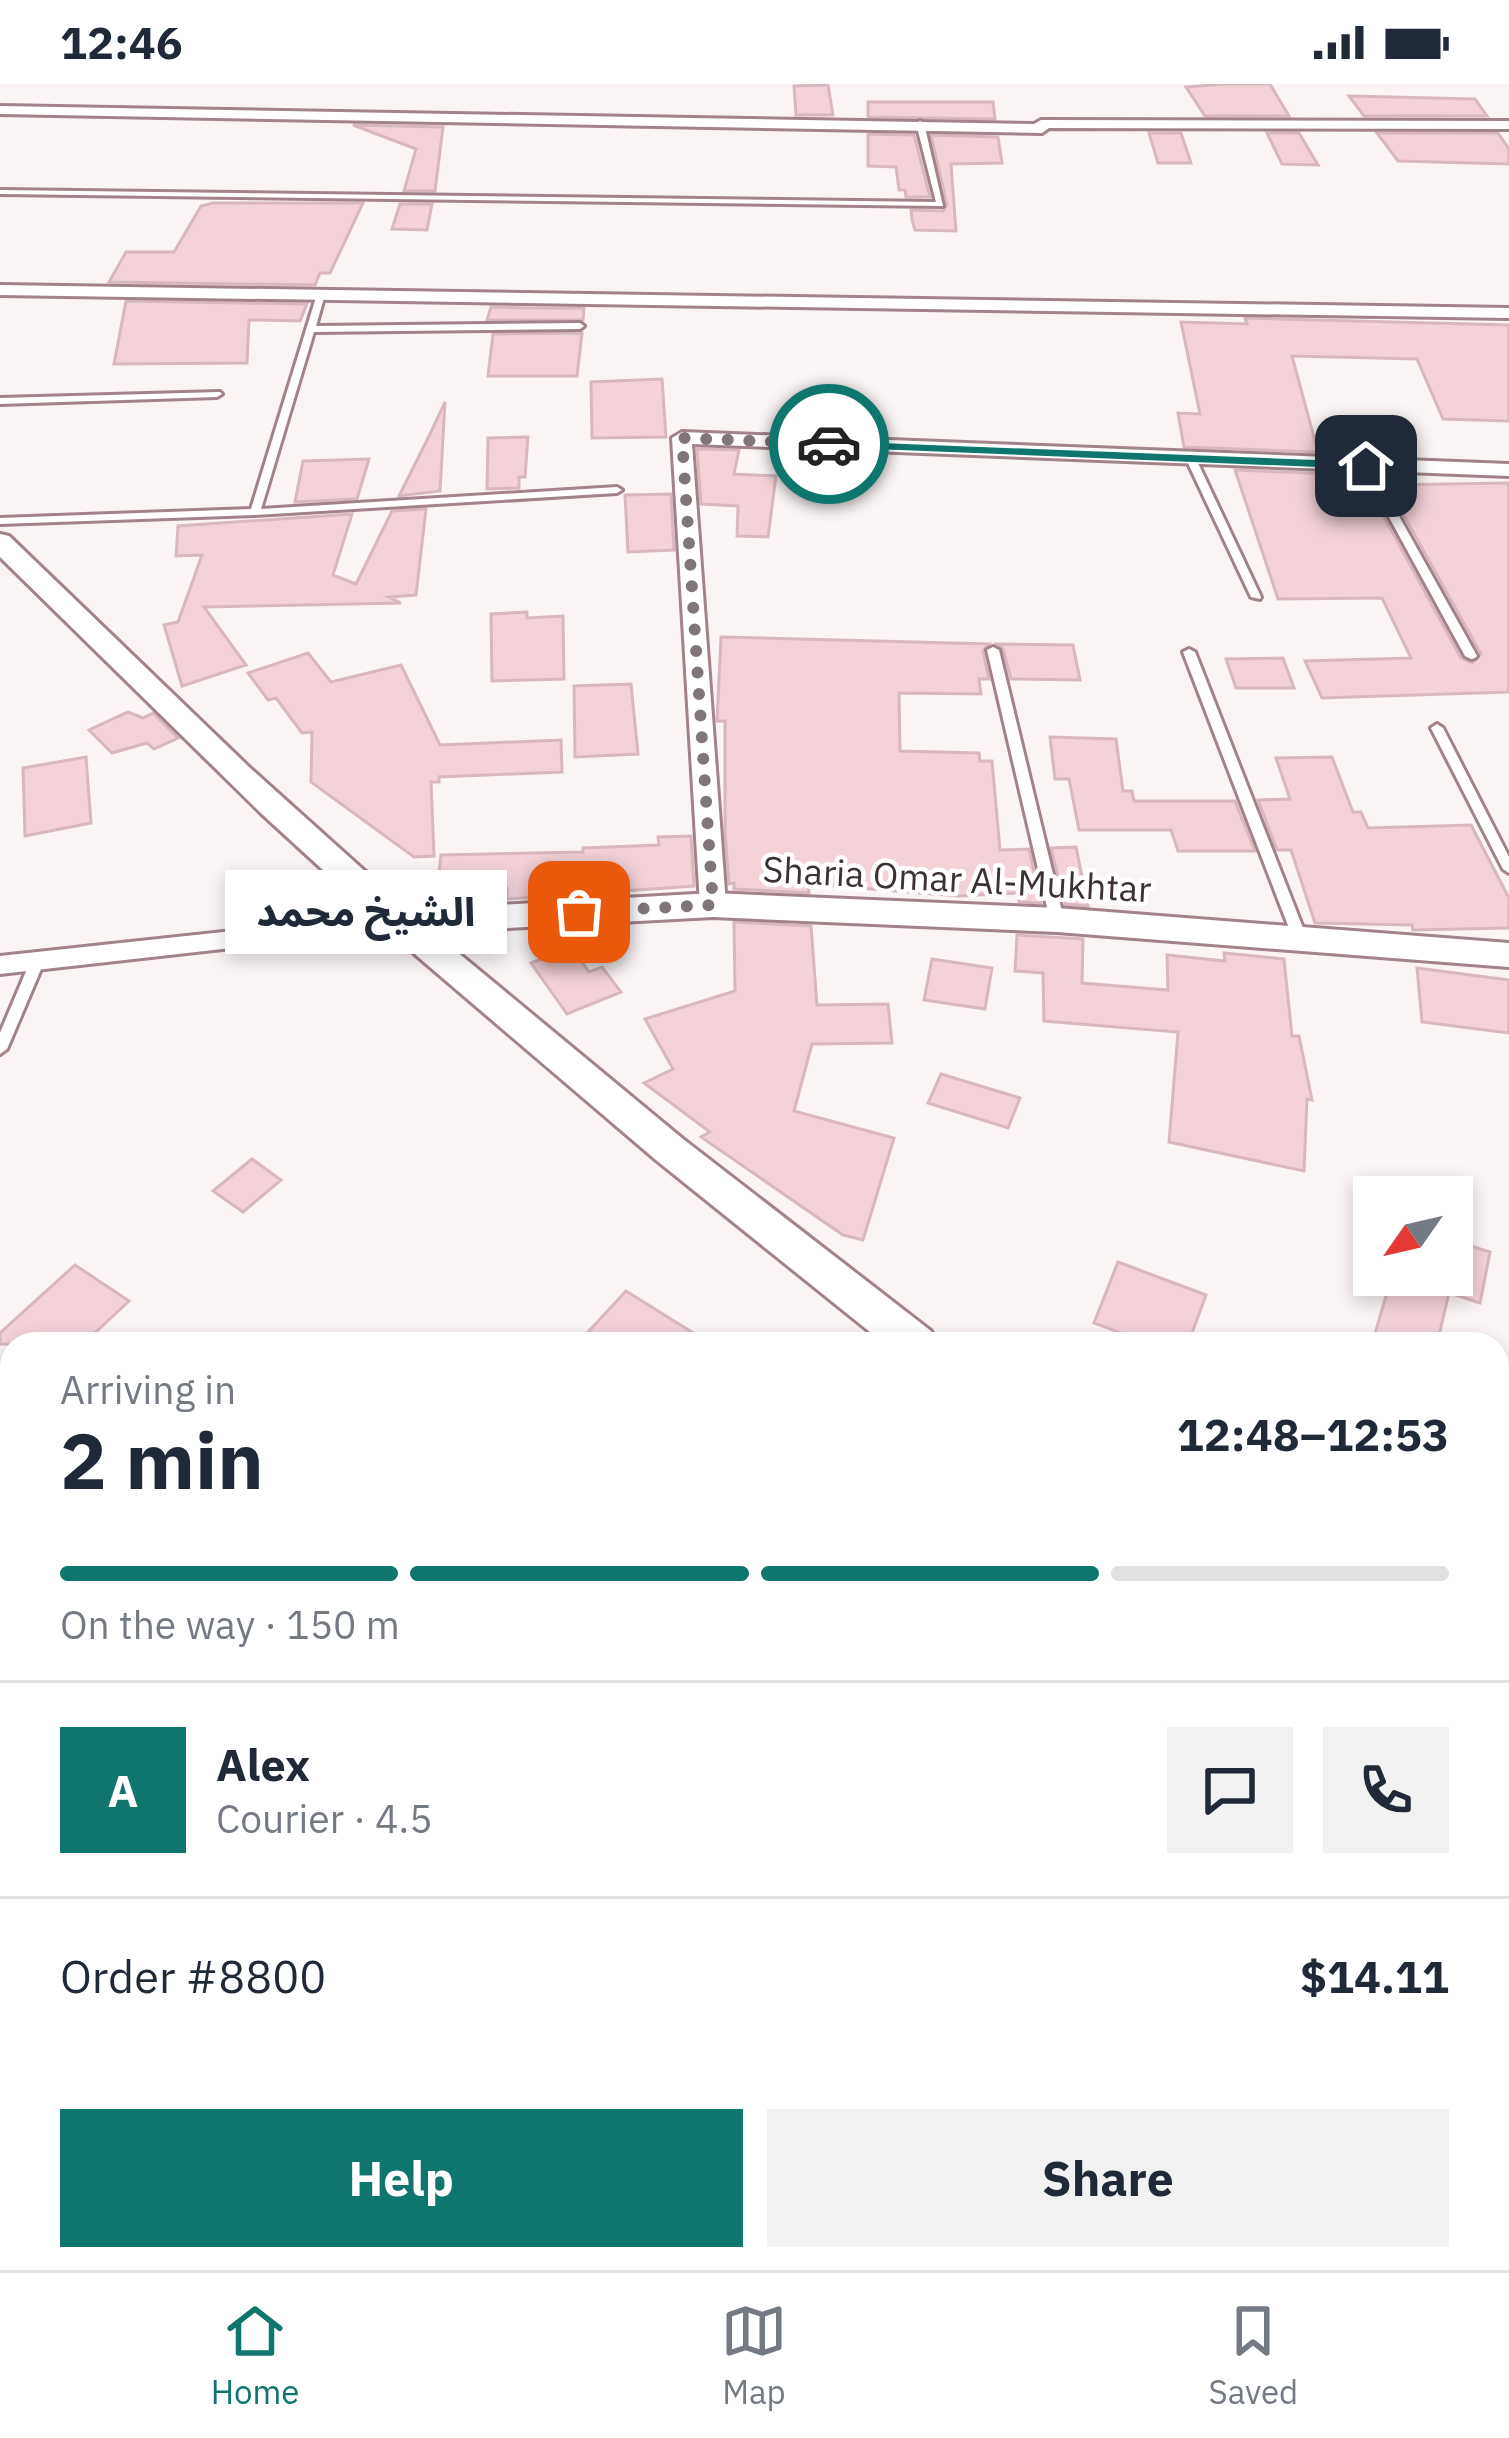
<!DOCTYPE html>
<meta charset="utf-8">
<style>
:root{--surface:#fff;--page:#f2f2f3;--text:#1f2937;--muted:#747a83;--line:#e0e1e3;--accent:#0f766e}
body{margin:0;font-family:"IBM Plex Sans","Noto Sans Arabic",sans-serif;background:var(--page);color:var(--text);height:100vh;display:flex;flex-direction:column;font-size:45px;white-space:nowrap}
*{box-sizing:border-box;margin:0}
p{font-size:39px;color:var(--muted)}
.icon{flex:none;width:66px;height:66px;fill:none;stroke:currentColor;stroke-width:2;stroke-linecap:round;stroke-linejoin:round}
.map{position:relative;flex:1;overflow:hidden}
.side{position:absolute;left:0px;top:1248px;width:1509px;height:939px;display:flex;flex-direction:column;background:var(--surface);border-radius:36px 36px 0 0;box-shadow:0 6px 18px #0003}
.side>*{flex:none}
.needle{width:78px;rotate:236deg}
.fabs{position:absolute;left:1353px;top:1092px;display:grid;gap:24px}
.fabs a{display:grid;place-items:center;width:120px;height:120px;border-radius:0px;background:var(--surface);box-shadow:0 6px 18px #0003;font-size:60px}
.pin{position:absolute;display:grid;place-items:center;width:102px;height:102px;color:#fff;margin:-51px;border-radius:24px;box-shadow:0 6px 18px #0006}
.courier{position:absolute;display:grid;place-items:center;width:120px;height:120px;margin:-60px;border:9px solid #0f766e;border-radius:50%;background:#fff;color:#222;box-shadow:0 3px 15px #0007}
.bubble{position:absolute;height:84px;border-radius:0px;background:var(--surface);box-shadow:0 6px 18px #0003;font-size:39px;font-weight:800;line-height:84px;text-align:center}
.head em{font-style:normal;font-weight:800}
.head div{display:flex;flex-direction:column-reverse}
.head{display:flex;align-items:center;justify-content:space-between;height:204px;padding:0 60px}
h1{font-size:78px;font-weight:800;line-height:90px}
.bar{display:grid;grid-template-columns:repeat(4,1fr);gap:18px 12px;align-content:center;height:144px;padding:0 60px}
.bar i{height:15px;border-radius:9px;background:var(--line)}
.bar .selected{background:var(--accent)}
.bar p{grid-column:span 4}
.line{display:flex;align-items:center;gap:30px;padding:0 60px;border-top:3px solid var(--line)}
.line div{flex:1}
.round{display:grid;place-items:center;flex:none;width:126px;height:126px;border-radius:0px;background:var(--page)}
.action{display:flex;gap:24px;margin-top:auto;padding:24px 60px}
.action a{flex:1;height:138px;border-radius:0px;background:var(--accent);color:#fff;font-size:48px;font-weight:800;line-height:138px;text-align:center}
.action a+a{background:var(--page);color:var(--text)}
.status{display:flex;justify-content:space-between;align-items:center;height:84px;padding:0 60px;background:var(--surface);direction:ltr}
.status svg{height:33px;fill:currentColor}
.dock{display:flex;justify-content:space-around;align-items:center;height:168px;border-top:3px solid var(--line);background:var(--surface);font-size:33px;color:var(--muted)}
.dock a{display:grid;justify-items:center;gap:6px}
.dock .selected{color:var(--accent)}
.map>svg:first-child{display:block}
</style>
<div class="status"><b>12:46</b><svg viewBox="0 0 49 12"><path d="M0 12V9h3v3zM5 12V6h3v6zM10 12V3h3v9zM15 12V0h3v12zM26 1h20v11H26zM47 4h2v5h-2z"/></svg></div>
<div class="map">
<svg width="1509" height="2186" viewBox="0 0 1509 2186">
<rect width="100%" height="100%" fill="#fbf4f5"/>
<!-- building -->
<path fill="#f3d2d8" stroke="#d8b8be" stroke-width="3" d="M1226,0H1270L1289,32H1205L1186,3Z
M828,1L833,31H796L794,2Z
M1349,12L1475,15L1487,32H1364Z
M868,18H993L995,35L868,33Z
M353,41L443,43L435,107H404L416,65Z
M1149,49H1181L1191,79H1158Z
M1267,49H1299L1318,81L1282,80Z
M1377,49H1498L1509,65V80L1398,77Z
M868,50L914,51L930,113H906L905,106H899L896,83L868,82Z
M931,51L998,53L1002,79L951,80L956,147L915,146L912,136L911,126L943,127L947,121Z
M213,119H363L330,189H320L315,201L109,198L126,168H174L201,122Z
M400,120H432L427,146L392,145Z
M126,217L307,220L300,237L249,236L247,279L114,280Z
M491,223L532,224H584L583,236H487Z
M1245,234L1509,241V337L1443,335L1417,275L1292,272L1318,368L1184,363L1178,329L1200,330L1181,238L1247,240Z
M582,249L577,292H488L493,250Z
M662,295L666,353L592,354L591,298Z
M445,318L440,407L399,412L430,350Z
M528,353L525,393H519V404L487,405L488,354Z
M697,365L739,366L734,390L776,392L768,453L737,452L738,422L701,420Z
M369,375L357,415L295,418L303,377Z
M1235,386L1361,391L1461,574L1472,579L1481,570L1387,401L1509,399V608L1322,614L1305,577L1411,574L1382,514L1278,515Z
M671,410L674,466L628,468L625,411Z
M426,425L416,511L389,513L401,519L204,523L246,581L182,602L164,541L178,538L202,471L176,472L178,442L352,430L333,491L356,500L392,427Z
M527,528V534L563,532L564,595L492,597L491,530Z
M721,553L989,560L983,567L989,595H979L981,610L899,609L900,667L979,669L980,677H992L1000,766L1029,765L1041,819L1019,818V809L959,812L808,800L809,809L734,805V799L729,800L725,747V637H717Z
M997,560L1073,561L1080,596L1011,595L1003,565Z
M308,569L331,598L401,581L440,661L561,656L562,688L439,693V698H431L434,772L414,773L311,698L312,648L302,649L276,614L268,616L248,589Z
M1283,574L1294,604H1236L1226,575Z
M631,600L638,670L575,673L574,602Z
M128,628L143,634L153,629L178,654L154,665L147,659L112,669L89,646Z
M1050,653L1116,655L1123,707H1132L1134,717H1235L1255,767H1178L1171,746H1079L1069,695H1055Z
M86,673L91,739L25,752L23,684Z
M1332,673L1353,728H1361L1368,744L1471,741L1509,814V844L1413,846L1412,841L1315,839L1291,766H1277L1258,716L1290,715L1276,674Z
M691,752L694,802L507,815V804L437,807L441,771L583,768V764L659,761L658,753Z
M1076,763L1087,817L1088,822L1065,820L1051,764Z
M734,838L811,842L817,921L888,920L892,959L812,960L794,1027L894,1054L863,1156L843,1151L701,1053L710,1048L644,999L673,985L645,935L735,907Z
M1017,851L1083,855L1082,899L1168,906L1167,871L1225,877L1224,869L1284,875L1292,952H1299L1312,1016L1307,1015L1304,1087L1169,1058L1178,948L1044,937L1043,889L1015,887Z
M571,863L589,888L602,883L621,908L567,930L531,879Z
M932,875L992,884L985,925L924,916Z
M1417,884L1509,896V949L1422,938Z
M941,990L1020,1014L1008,1044L928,1019Z
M252,1075L281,1096L243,1128L213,1107Z
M1452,1156L1490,1168L1480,1219L1452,1210V1196L1437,1260H1372L1392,1191H1452Z
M1118,1178L1206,1211L1188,1260H1150L1094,1239Z
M75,1181L129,1217L83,1260H0V1249Z
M626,1207L711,1260H577Z"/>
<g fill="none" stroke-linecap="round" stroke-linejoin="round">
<defs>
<path id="service" d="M920,37L924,39L943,122L0,110V106L936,118L916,39Z
M321,207L325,210L316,242L580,239L584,242L580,245L314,248L261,425L617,403L622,406L617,409L255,431L0,440V434L251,425L317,210Z
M220,308L222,310L217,313L0,320V314Z
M1192,374L1197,377L1261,513L1260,515L1251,513L1187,377Z
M1363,380L1371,382L1477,572L1475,574L1471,575L1465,572L1361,382Z
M993,563L999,566L1064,836L1057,841L1050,836L987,566Z
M1189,565L1195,568L1308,857L1306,860L1301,862L1294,857L1183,568Z
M1437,640L1443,644L1509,773V789L1503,785L1431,644Z
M37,873L44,878L7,965L0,970V949L30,878Z
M1509,1343V1392L1503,1414L1497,1416V1368L1503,1346Z
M0,1982L12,1989V2013L0,2006Z
M191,2175H213L218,2186H194Z
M1069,2175H1092L1088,2186H1064Z
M1140,2175H1164L1169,2186H1144Z"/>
<path id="minor" d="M0,22L1034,40L1041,36L1509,37V45L1049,44L1042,49L0,30Z
M0,201L1509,224V234L0,211Z
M682,348L1509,380V392L692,360L726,821L713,830L700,821L672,354Z
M401,829L410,832L414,838L410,844L0,890V872Z"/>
<path id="tertiary" d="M0,450L9,452L250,684L408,826L713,809L1057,824L1509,859V883L1057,848L713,833L433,848L683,1055L931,1247L937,1260H885L656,1076L417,872L263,731L0,473Z
M1497,1634L1509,1639V1692L1497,1687Z"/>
</defs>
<!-- service casing -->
<use href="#service" stroke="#a28389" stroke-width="6"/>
<!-- minor casing -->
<use href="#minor" stroke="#a28389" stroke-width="6"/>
<!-- tertiary casing -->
<use href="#tertiary" stroke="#a28389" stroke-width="6"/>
<!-- service -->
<use href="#service" fill="#fff" fill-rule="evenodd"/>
<!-- minor -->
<use href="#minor" fill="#fff" fill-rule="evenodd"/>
<!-- tertiary -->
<use href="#tertiary" fill="#fff" fill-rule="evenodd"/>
</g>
<!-- route -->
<path fill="#0f766e" d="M829,357L1366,378L1373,382L1366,385L825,363Z"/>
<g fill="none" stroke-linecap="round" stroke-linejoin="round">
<!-- done -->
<path stroke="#807578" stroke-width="12" stroke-dasharray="0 21.6" d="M579,828L713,821L682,354L829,360"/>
</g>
<g text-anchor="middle" stroke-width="9" stroke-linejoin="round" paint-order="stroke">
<!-- street labels -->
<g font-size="36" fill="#3e3134" stroke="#fff">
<text transform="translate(957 795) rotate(3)" y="13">Sharia Omar Al-Mukhtar</text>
</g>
</g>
</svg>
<div class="fabs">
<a><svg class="needle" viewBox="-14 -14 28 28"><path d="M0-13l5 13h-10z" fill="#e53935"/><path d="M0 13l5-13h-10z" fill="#747a83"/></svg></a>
</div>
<div class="pin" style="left:579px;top:828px;background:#ea580c"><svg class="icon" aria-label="bag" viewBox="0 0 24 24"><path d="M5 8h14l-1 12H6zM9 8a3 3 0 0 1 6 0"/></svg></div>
<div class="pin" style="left:1366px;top:382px;background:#1f2937"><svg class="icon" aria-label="home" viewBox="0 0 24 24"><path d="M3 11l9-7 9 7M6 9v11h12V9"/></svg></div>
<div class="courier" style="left:829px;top:360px"><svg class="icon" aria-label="car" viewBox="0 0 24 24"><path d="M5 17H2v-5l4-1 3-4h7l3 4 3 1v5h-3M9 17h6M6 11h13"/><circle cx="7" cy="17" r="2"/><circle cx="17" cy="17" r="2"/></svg></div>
<div class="bubble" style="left:225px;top:786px;width:282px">الشيخ محمد</div>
<section class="side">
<div class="head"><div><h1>2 min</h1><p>Arriving in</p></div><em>12:48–12:53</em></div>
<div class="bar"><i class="selected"></i><i class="selected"></i><i class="selected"></i><i></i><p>On the way · 150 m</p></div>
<div class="line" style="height:216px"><b class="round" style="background:var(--accent);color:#fff">A</b><div><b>Alex</b><p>Courier · 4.5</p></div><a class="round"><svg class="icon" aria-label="chat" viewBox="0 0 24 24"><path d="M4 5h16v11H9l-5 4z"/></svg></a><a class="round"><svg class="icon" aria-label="phone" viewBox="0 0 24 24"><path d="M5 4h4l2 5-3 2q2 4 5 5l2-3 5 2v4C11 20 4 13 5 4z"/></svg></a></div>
<div class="line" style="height:156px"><div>Order #8800</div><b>$14.11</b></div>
<div class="action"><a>Help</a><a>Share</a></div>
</section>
</div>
<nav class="dock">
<a class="selected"><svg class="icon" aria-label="home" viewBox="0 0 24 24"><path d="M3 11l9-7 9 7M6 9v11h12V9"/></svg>Home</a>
<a><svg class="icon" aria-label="map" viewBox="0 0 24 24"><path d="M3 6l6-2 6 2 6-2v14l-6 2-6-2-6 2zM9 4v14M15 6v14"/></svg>Map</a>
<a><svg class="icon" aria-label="saved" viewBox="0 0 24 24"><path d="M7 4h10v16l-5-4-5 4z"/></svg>Saved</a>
</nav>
